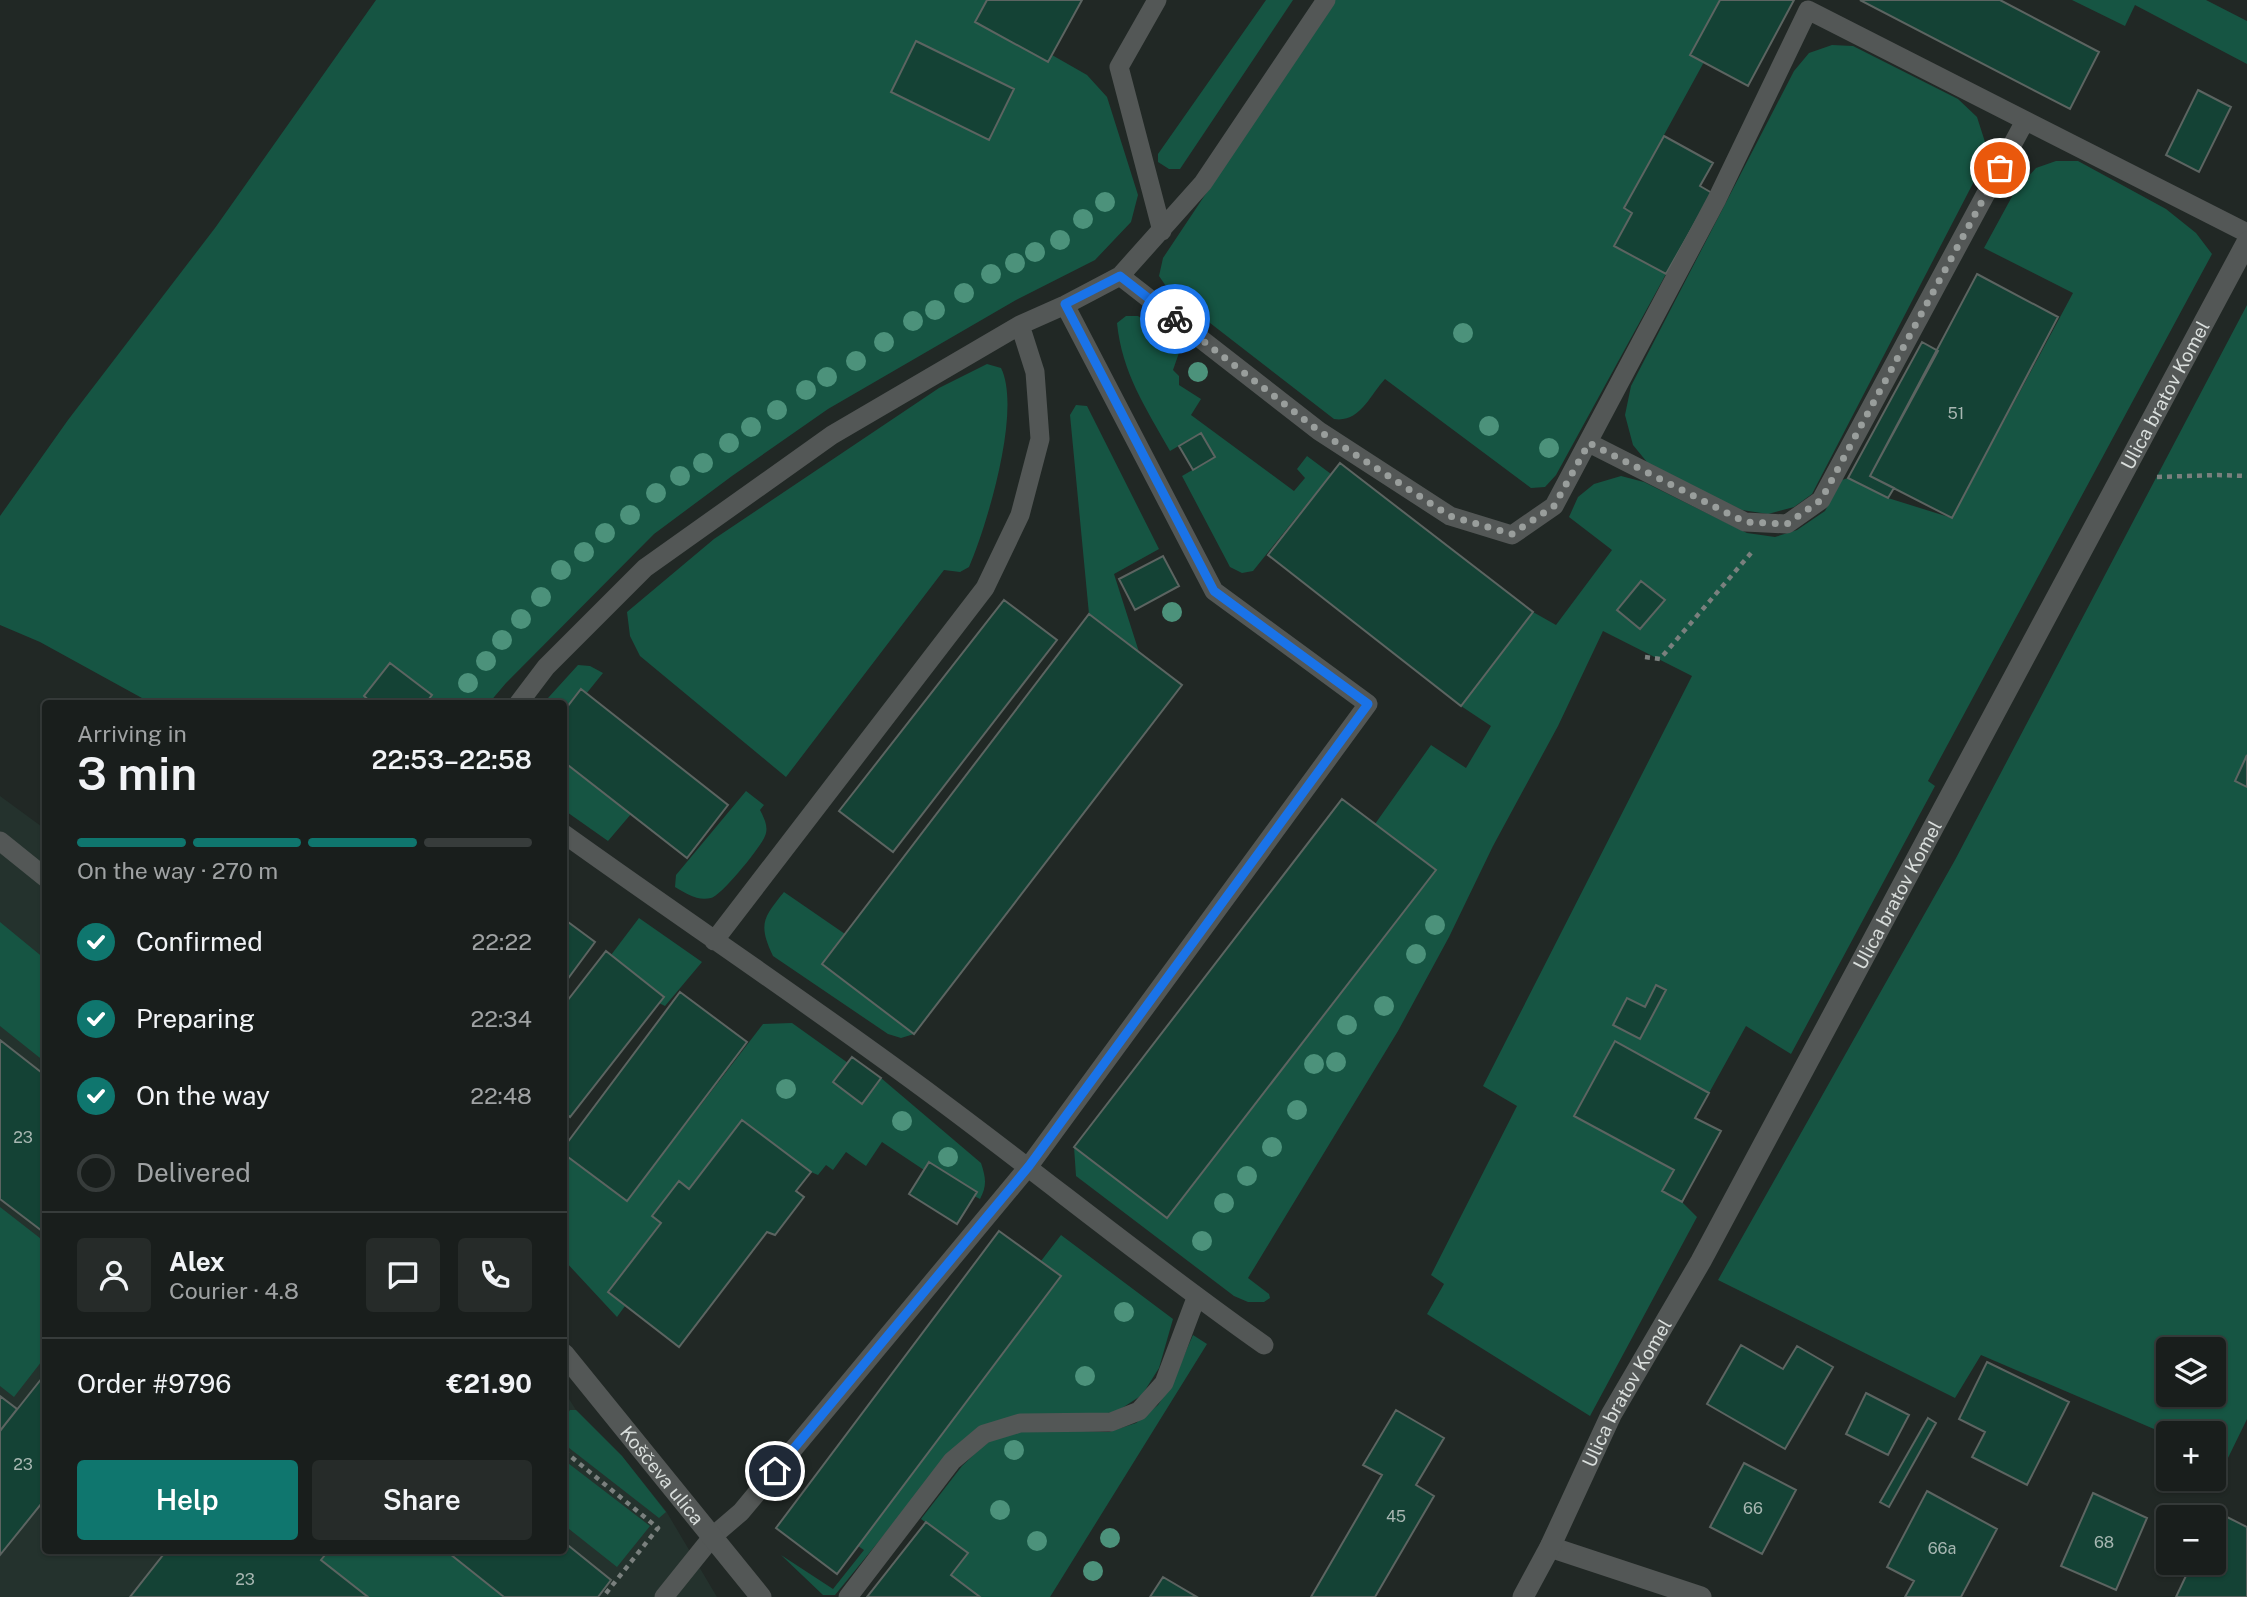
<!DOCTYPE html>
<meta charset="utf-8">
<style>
:root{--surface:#191e1c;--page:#262b29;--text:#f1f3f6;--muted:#9fa2a3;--line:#373c3b;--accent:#0f766e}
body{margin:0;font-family:"Public Sans",sans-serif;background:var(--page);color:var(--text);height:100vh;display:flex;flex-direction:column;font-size:26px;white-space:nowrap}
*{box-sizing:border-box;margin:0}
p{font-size:23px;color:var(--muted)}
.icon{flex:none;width:38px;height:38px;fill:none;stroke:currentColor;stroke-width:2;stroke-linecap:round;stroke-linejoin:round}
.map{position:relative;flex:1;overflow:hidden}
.drawer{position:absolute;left:42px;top:700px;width:525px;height:854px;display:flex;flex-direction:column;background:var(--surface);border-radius:7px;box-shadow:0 2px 5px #0004,0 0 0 2px var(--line)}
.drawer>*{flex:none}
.buttons{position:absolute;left:2156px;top:1337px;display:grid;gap:14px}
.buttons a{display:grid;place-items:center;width:70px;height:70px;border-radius:7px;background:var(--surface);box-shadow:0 2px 5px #0004,0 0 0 2px var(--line);font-size:35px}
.pin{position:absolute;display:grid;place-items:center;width:60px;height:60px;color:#fff;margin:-30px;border:4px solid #fff;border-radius:50%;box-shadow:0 2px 7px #0007}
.courier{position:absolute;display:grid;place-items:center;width:70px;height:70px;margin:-35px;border:5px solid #1a73e8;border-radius:50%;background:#fff;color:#222;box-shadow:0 2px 9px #0007}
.overview em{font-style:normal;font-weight:600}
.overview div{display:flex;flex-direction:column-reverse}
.overview{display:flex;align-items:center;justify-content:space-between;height:119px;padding:0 35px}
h1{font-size:46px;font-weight:600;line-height:52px}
.bar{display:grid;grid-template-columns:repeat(4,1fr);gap:10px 7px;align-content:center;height:84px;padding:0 35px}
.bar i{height:9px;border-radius:5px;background:var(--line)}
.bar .current{background:var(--accent)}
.bar p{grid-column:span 4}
.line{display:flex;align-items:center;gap:18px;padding:0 35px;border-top:2px solid var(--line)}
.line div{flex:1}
.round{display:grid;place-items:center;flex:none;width:74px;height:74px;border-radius:7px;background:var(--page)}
ol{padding:0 35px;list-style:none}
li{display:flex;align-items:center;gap:21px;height:77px}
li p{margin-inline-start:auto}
li .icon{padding:7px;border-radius:50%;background:var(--accent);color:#fff;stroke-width:4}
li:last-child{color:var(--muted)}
li i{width:38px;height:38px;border:4px solid var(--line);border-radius:50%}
.cta{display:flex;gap:14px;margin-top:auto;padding:14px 35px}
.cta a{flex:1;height:80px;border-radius:7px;background:var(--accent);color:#fff;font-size:28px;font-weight:600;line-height:80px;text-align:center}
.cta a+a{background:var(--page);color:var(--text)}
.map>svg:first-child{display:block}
</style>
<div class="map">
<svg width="2247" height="1597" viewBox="0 0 2247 1597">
<rect width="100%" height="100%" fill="#212825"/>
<!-- built -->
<path fill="#24322d" d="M0,796L45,829L46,1550H564V1391L576,1410L622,1456L666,1511L717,1597H0Z"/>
<!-- green -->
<path fill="#165543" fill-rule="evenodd" d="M376,0H987L976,22L1048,62L1052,55L1087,75L1107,97L1138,195L1131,222L1095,260L1016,300L828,409L732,476L654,534L506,683L489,703H432L387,666L361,703H151L40,642L0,625V516L68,420L215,228Z
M1266,0H1293L1180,169H1169L1158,162V154Z
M1335,0H1720L1691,55L1704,62L1624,208L1632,213L1615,246L1666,274L1556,475L1545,487L1531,488L1385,379C1370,395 1360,423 1334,419L1170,292L1159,276L1163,258Z
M2072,0H2206L2247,21V64L2135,5L2125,26Z
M1832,45L1853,46L1958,99L1977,117L1985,142L1983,164L1812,494L1794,507L1768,514L1742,510L1651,467L1633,445L1625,415L1631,386L1794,71L1809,53Z
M2056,161H2078L2166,209L2196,233L2212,254L1928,781L1935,786L1791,1054L1746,1026L1709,1093L1615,1042L1575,1116L1674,1170L1662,1191L1682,1202L1697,1217L1590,1416L1427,1314L1444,1284L1431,1275L1517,1106L1483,1086L1692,676L1603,631L1558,726L1493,846L1449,937L1398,1031L1248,1278L1269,1294L1270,1298L1264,1302H1248L1234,1296L1076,1176L1074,1147L1168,1217L1435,870L1375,824L1431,745L1466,768L1491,726L1461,706L1533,612L1556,625L1612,550L1569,517L1578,497L1594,484L1621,476L1644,482L1747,533L1775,537L1797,530L1825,511L1842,480L1848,478L1888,498L1952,518L2073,293L1984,248L2015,191L2036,168Z
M2247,305V1419L2227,1460L2214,1454V1433L2168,1435L1981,1355L1955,1398L1718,1280L1955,860ZM2168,1349H2214V1395H2168Z
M1126,316H1138L1181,347L1173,370L1179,376V385L1201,399L1191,415L1294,491L1305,478L1297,469L1307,456L1331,474L1253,571L1242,573L1230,567L1182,476L1215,457L1201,433L1170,451C1146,408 1122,373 1117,323Z
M987,364L1001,368C1022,410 987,525 969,567L960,572L944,570L786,777L640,656L630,636L627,612L714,539L939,388Z
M1076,405L1087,406L1159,549L1114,574L1139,652L1089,614L1070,415Z
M578,665L590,666L603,673L586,694L580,690L564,711V704L554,703L548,698Z
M564,763L631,814L608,841L564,810Z
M746,791L764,805L760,810C764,818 769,827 765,836C761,847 721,896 711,898C697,901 687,894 675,887L676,875Z
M784,892L845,934L822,964L914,1034L901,1038L888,1034L773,956C758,924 763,918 784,892Z
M639,918L702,962L665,1006L659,1003L664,996L611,955Z
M0,922L45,959V1062L0,1026Z
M792,1023L848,1063L833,1082L862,1104L881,1078L981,1163C986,1178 987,1186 980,1199L924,1170L882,1142L866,1166L846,1152L833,1170L826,1165L818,1175L811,1172L742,1120L689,1189L679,1181L653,1215L661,1223L608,1292L625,1306L617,1317L564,1260V1159L566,1156L627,1201L763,1024Z
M0,1207L45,1242V1357L14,1397L0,1386Z
M1061,1235L1173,1319L1159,1368L1142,1395L1116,1412L1083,1416L1028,1414L950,1454L835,1595H823L781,1555L833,1589L864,1550L858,1546L1060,1276L1041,1261Z
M1193,1335L1207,1344L1050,1597H980L951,1575L968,1553L921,1519L962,1466L987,1442L1023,1429L1109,1432L1136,1423L1158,1405L1171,1385Z
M570,1410H576L622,1456L666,1512L659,1518L564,1444V1418Z
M564,1460L650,1526L617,1567L564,1525Z
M329,1551H445L504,1597H368L321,1560Z"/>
<!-- building -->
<path fill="#144235" stroke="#5c6461" stroke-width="2" d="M987,0H1082L1048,62L975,22Z
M1720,0H1794L1748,86L1690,55Z
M1860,0H2000L2099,52L2070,109Z
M916,41L1014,89L989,140L891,92Z
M2198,90L2231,107L2199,172L2166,155Z
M1664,136L1713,163L1700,186L1712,193L1666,274L1614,246L1632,213L1624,208Z
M1977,274L2058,317L1952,518L1870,476Z
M1922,342L1938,351L1870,476L1894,488L1888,498L1848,478Z
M1201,433L1215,457L1193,470L1179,446Z
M1340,463L1533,612L1461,706L1268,555Z
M1163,556L1179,586L1135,610L1119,579Z
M1641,581L1665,600L1640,629L1617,610Z
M1004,600L1057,640L893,852L839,811Z
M1089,614L1182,685L914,1034L822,964Z
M390,663L432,695L425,704H373L364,696Z
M581,689L728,805L687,858L564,762V711Z
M2247,755V787L2235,781Z
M1342,799L1436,870L1167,1218L1074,1147Z
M564,919L595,942L564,984Z
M606,951L664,997L570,1117L564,1112V1005Z
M1656,985L1666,990L1640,1039L1613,1025L1627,998L1645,1007Z
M680,992L747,1042L627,1201L564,1154V1147Z
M0,1040L46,1076V1234L0,1199Z
M1615,1041L1709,1093L1695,1118L1721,1131L1682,1202L1662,1191L1674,1170L1574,1116Z
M852,1057L881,1078L862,1104L833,1082Z
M742,1120L811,1172L796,1191L804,1197L775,1235L767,1232L679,1347L608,1292L661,1223L652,1216L679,1181L689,1189Z
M929,1162L977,1192L957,1224L909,1194Z
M999,1231L1061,1276L837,1574L776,1528Z
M1741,1345L1783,1369L1797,1346L1833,1367L1785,1449L1707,1404Z
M1987,1362L2069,1402L2027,1485L1972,1457L1985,1432L1959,1419Z
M46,1373V1498L0,1555V1431Z
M1866,1393L1909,1415L1888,1455L1846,1434Z
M0,1396L17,1409L0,1431Z
M1396,1410L1444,1438L1416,1485L1434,1496L1375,1597H1311L1382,1475L1363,1465Z
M1928,1418L1936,1423L1889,1507L1880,1502Z
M1744,1463L1796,1490L1762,1554L1710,1527Z
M1927,1491L1997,1529L1961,1597H1905L1914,1581L1887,1567Z
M2093,1493L2147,1518L2116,1590L2061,1566Z
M2217,1512L2247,1527V1597H2176L2192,1563H2214V1518Z
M926,1522L968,1553L951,1575L980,1597H867Z
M564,1542L611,1580L598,1597H504L445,1550H564Z
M167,1550H329L321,1560L368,1597H130Z
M1163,1577L1197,1597H1150Z"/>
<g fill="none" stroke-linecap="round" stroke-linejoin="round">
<!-- path -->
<path stroke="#7a807e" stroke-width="4.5" stroke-dasharray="5 5" stroke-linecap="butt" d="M2157,477L2218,475L2247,476
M1645,657L1660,659L1751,553
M564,1451L658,1528L603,1597"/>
<!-- lane -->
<path stroke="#535756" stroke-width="19" d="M1157,0L1119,67L1162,231
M1120,276L1203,183L1326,0
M1589,443L1745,522L1787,524L1821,500L2025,121
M518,704L546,667L645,568L832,435L1020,325L1065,305L1120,276L1319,431L1450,516L1512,535L1554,506L1717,199L1808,10L2247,233
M564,834C688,923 816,1008 939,1100C1048,1181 1153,1267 1264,1345
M0,841L46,878
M714,941L985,588L1020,515L1040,439L1035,372L1020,325
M664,1597L713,1536L741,1512L1029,1166L1368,704L1214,591L1065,305
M848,1597L952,1461L984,1434L1020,1423L1111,1422L1139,1411L1164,1383L1196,1298"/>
<!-- street -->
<g stroke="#535756" stroke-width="21">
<path id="s1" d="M564,1354L761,1597"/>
<path d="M1550,1547L1701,1597"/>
<path id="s2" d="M1523,1597L1550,1547L1611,1415L1701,1261L2247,242"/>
</g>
</g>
<!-- trees -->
<g fill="#4c927b">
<circle cx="1105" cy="202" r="10"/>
<circle cx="1083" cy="219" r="10"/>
<circle cx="1060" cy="240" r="10"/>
<circle cx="1035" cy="252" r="10"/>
<circle cx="1015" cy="263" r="10"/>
<circle cx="991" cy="274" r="10"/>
<circle cx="964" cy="293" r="10"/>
<circle cx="935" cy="310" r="10"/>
<circle cx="913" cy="321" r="10"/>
<circle cx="1463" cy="333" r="10"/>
<circle cx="884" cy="342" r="10"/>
<circle cx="856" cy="361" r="10"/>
<circle cx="1198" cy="372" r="10"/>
<circle cx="827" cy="377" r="10"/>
<circle cx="806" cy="390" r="10"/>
<circle cx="777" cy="410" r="10"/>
<circle cx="1489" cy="426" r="10"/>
<circle cx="751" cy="427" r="10"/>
<circle cx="729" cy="443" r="10"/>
<circle cx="1549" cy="448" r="10"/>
<circle cx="703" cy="463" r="10"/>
<circle cx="680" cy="476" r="10"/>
<circle cx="656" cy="493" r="10"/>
<circle cx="630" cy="515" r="10"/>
<circle cx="605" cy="533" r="10"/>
<circle cx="584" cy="552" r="10"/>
<circle cx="561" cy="570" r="10"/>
<circle cx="541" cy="597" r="10"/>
<circle cx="1172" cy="612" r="10"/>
<circle cx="521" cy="619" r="10"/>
<circle cx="502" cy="640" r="10"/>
<circle cx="486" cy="661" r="10"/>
<circle cx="468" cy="683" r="10"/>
<circle cx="1435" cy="925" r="10"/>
<circle cx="1416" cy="954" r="10"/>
<circle cx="1384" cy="1006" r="10"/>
<circle cx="1347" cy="1025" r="10"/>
<circle cx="1336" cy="1062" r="10"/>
<circle cx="1314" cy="1064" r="10"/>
<circle cx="786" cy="1089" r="10"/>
<circle cx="1297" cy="1110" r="10"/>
<circle cx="902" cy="1121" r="10"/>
<circle cx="1272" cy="1147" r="10"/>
<circle cx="948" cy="1157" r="10"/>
<circle cx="1247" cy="1176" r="10"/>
<circle cx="1224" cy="1203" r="10"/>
<circle cx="1202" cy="1241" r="10"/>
<circle cx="1124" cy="1312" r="10"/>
<circle cx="1085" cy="1376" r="10"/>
<circle cx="1014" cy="1450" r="10"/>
<circle cx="1000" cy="1510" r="10"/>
<circle cx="1110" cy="1538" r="10"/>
<circle cx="1037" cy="1541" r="10"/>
<circle cx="1093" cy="1571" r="10"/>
</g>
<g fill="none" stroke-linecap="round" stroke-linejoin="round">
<!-- done -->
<path stroke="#999e9c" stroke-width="7" stroke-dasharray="0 12.6" d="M1175,319L1319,431L1450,516L1512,534L1554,506L1589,443L1745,522L1787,524L1821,500L2000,168"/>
<!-- route -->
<path stroke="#1a73e8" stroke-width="9" d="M775,1471L1029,1166L1368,704L1214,591L1065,304L1120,276L1175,319"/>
</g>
<g text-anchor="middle" stroke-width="7" stroke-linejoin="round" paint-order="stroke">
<!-- number labels -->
<g font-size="16" fill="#a8b7b2">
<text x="1956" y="419">51</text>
<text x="23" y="1143">23</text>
<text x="23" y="1470">23</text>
<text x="1753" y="1514">66</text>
<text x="1396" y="1522">45</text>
<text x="2104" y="1548">68</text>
<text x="1942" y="1554">66a</text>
<text x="245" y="1585">23</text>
</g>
<!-- street labels -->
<g font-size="19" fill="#d9dedc" stroke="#0d100f">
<text dy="7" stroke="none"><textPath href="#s2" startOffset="1363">Ulica bratov Komel</textPath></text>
<text dy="7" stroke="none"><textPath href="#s2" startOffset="796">Ulica bratov Komel</textPath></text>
<text dy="7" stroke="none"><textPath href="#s2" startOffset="229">Ulica bratov Komel</textPath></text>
<text dy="7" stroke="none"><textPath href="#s1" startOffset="156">Koščeva ulica</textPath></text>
</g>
</g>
</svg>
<div class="buttons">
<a><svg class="icon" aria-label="layers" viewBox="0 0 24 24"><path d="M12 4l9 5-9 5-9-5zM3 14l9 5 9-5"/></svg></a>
<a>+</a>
<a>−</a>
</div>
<div class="pin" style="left:2000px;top:168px;background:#ea580c"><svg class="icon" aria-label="bag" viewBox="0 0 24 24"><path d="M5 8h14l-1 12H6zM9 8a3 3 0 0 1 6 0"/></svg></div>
<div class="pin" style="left:775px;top:1471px;background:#1f2937"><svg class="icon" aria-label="home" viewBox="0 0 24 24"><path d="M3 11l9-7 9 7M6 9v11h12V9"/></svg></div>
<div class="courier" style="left:1175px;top:319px"><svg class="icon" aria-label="bike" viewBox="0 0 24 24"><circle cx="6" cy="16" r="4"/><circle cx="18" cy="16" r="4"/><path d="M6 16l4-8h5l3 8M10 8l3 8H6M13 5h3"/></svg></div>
<section class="drawer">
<div class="overview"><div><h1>3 min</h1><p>Arriving in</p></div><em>22:53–22:58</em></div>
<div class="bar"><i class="current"></i><i class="current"></i><i class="current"></i><i></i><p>On the way · 270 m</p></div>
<ol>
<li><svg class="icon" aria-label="check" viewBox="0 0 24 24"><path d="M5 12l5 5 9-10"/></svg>Confirmed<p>22:22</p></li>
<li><svg class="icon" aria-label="check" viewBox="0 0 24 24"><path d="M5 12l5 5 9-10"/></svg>Preparing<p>22:34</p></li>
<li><svg class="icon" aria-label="check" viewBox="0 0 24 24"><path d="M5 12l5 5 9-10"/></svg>On the way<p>22:48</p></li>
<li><i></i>Delivered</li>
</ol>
<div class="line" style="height:126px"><a class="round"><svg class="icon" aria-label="person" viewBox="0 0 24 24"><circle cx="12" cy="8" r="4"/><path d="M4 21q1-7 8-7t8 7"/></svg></a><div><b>Alex</b><p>Courier · 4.8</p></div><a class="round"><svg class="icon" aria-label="chat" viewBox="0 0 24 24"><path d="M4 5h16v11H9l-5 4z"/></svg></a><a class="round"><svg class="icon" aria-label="phone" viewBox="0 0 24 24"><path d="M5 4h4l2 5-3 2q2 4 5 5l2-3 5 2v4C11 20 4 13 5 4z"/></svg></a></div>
<div class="line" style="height:91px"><div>Order #9796</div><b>€21.90</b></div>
<div class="cta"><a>Help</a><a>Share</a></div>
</section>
</div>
